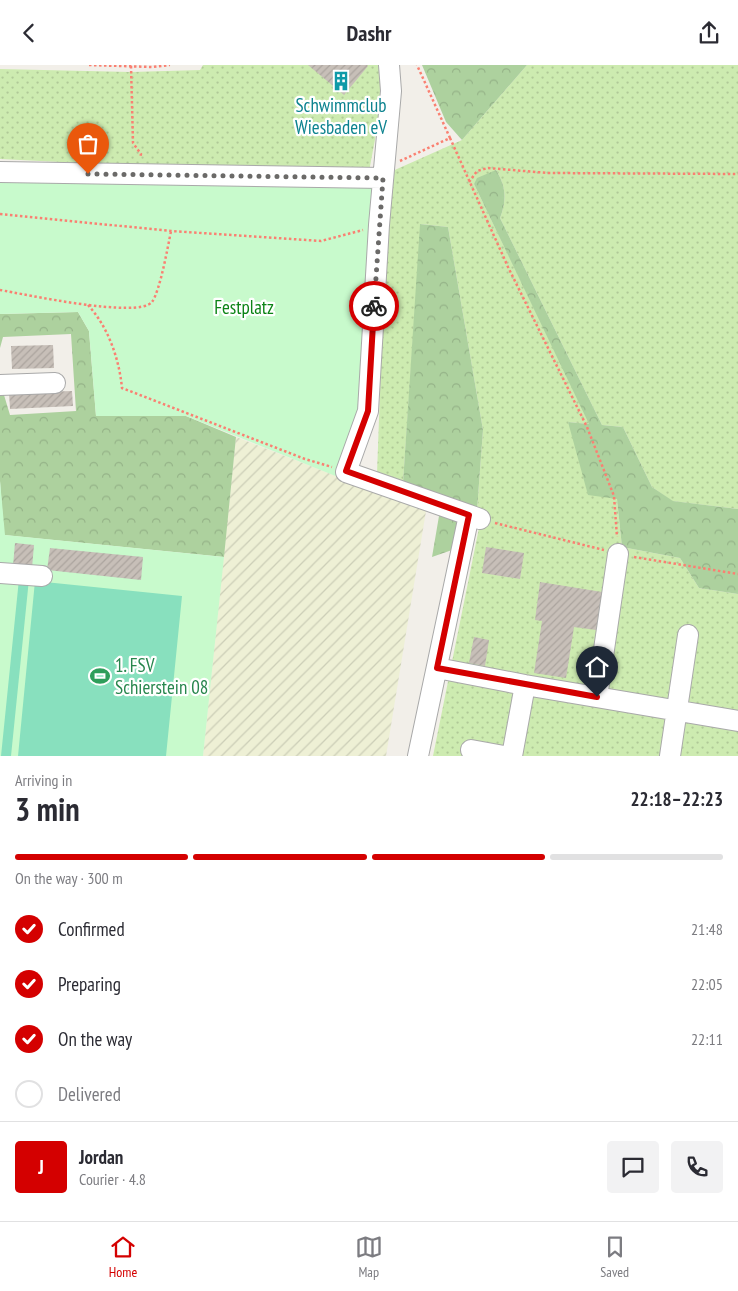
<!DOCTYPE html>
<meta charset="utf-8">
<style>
:root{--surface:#fff;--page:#f2f2f3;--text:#2b2b33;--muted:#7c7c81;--line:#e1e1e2;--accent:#d40000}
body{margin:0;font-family:"PT Sans Narrow",sans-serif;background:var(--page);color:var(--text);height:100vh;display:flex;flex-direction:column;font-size:19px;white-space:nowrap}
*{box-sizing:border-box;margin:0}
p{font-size:16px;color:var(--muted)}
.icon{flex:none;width:28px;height:28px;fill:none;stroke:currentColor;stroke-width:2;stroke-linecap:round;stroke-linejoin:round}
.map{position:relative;height:691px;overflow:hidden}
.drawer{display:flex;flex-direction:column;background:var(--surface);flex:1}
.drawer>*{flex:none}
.pin{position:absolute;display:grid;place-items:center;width:42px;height:42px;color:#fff;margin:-51px -21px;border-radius:50% 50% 50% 0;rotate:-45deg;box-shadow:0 0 5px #0007}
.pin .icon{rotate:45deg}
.courier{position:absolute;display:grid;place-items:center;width:50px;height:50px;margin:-25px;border:4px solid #d40000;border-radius:50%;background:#fff;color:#222;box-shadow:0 1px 6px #0007}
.head em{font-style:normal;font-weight:800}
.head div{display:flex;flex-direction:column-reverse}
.head{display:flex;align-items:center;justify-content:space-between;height:85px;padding:0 15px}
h1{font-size:32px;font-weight:800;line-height:38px}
.bar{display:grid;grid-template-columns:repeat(4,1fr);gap:8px 5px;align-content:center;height:60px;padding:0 15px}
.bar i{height:6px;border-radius:4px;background:var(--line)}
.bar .selected{background:var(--accent)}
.bar p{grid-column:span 4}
.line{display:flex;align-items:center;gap:12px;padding:0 15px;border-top:1px solid var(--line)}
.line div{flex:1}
.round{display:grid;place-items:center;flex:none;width:52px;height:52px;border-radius:5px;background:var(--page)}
ol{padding:0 15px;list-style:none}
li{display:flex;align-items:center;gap:15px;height:55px}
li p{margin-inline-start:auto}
li .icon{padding:5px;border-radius:50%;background:var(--accent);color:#fff;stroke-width:4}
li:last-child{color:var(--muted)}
li i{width:28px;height:28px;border:2px solid var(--line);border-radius:50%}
header{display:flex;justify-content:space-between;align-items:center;height:65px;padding:0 15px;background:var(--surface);font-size:22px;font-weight:800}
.menu{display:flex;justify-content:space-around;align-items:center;height:70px;border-top:1px solid var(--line);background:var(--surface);font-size:14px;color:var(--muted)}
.menu a{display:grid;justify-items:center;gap:2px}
.menu .selected{color:var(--accent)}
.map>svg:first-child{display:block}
</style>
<header><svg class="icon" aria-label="back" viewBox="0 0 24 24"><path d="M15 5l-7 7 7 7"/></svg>Dashr<svg class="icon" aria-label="share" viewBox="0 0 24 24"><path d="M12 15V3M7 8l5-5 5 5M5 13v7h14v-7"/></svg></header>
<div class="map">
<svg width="738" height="691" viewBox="0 0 738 691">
<defs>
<pattern id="farmland-furrows" width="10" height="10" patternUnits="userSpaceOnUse" patternTransform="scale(1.25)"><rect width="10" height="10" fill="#eef0d5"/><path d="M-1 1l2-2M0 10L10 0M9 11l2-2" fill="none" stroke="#ccceb7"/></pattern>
<pattern id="grass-dots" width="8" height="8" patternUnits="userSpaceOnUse" patternTransform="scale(1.25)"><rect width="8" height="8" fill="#cdebb0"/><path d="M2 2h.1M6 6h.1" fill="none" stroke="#b0c997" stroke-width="1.8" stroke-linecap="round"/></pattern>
<pattern id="forest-crowns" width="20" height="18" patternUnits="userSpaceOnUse" patternTransform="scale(1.25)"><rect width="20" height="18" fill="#add19e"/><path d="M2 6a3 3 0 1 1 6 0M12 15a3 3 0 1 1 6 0" fill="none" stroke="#95b388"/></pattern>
<pattern id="building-hatch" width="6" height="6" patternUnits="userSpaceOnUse" patternTransform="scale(1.25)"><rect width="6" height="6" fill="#c7bfb8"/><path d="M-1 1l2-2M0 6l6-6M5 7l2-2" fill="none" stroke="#aba49e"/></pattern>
</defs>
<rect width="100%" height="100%" fill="#f2efe9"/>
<!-- farmland -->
<path fill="url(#farmland-furrows)" d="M236,372L426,446L386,691H203Z"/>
<!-- grass -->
<path fill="url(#grass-dots)" d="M203,0H379C385,35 375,72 369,107L140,101L0,94V4L131,7L200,5Z
M527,0H738V444L672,436L652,422L623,362L602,360L500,153C507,135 506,121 496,105L474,119L590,359L568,357L617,434L622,482L680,493L699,523L738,529V691H433L482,448L477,445L483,365L448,162L421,159L403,418L377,409L388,108L462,75Z"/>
<!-- forest -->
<path fill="url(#forest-crowns)" d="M422,0H527L462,75L446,57Z
M496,105C506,121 507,135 500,153L602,360L623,362L652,422L673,436L738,444V529L699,523L680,493L622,482L617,434L588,430L568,357L589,359L474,119L477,113Z
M420,159L448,162L483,365L477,445L452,485L432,492L439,451L403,418Z
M78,247L89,266L96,351H186L236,372L224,492L4,470L0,416V327L4,330L10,350L76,346L71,269L3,272L0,283V249Z"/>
<!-- park -->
<path fill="#c8facc" d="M0,114L374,123L363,346L338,412L186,351H96L89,266L78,247L0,249Z
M0,416L5,470L224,492L203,691H0Z"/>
<!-- pitch -->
<path fill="#88e0be" d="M19,514H29L11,691H1Z
M35,516L182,531L166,691H18Z"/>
<!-- building -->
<path fill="url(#building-hatch)" d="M308,0H367L368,1L344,30Z
M53,280L54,303L12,304L11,281Z
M72,326L73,341L10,344L9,328Z
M15,478L34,480L32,503L13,501Z
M486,482L524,488L520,514L482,508Z
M50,483L143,492L141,515L47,505Z
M540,517L602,527L596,565L574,562L566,613L534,608L542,556L535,555Z
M474,572L489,575L485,601L469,598Z"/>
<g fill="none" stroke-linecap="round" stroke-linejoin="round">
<defs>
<path id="minor" d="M389,0L391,26L379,160L368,346L346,407L469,450
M0,107L383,113
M0,320L55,318
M0,508L42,511
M437,603L525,620L738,656
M597,632L618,489
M471,685L504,691
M418,691L469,450L480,454
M512,691L525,620
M670,691L688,570"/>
</defs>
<!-- minor casing -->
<use href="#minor" stroke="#a9a9a9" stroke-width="22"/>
<!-- path -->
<path stroke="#fa8072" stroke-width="2.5" stroke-dasharray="2.5 2.5" stroke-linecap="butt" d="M89,0L152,2L170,0
M131,1L133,78L141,89L140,93
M450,73L508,202L587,362L614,431L617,472
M400,96L450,73L417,0
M469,117L477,106L488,103L548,108L738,109
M0,149L171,166L321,176L363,165
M0,225C24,229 138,254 152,237C160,226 168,181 171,166
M88,240C108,262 119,293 122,323L305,394L332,402
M495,458L604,485
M634,492L738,509"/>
<!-- minor -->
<use href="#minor" stroke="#fff" stroke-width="20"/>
</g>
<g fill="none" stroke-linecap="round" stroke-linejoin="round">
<!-- done -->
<path stroke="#6b6a68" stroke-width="5" stroke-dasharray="0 9" d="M88,109L383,113L374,241"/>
<!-- route -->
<path stroke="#d40000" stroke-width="6" d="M374,241L368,346L346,406L469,450L437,603L597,632"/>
</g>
<!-- icons -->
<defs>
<symbol id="building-bare" viewBox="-9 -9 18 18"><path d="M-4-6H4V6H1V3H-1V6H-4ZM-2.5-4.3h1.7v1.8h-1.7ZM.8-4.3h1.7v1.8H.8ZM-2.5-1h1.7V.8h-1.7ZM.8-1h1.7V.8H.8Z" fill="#0f9aa8" stroke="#fff" stroke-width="2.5" paint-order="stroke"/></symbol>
<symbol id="stadium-bare" viewBox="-9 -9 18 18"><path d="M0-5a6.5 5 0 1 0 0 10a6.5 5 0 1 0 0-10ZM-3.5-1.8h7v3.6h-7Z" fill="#2e9e5b" stroke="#fff" stroke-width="2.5" paint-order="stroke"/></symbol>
</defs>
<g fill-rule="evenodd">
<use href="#building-bare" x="327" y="2" width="28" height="28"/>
<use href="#stadium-bare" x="86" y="597" width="28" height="28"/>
</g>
<g text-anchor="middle" stroke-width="4.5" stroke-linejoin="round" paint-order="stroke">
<!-- culture labels -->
<g font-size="19" fill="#0d838f" stroke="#fff">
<text x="341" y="47">Schwimmclub<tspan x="341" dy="22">Wiesbaden eV</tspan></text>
</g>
<!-- park labels -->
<g font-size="19" fill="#0c8416" stroke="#fff">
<text x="244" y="249">Festplatz</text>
</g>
<!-- leisure labels -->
<g font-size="19" fill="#27864d" stroke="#fff" text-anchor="start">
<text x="115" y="607">1. FSV<tspan x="115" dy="22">Schierstein 08</tspan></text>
</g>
</g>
</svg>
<div class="pin" style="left:88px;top:109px;background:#ea580c"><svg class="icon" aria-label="bag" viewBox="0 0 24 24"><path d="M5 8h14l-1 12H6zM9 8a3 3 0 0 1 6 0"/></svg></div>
<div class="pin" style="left:597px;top:632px;background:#1f2937"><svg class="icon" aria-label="home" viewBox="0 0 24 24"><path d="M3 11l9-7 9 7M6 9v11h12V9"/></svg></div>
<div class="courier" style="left:374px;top:241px"><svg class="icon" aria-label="bike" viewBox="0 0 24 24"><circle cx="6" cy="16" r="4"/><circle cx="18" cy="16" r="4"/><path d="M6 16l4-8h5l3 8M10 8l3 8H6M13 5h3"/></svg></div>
</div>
<section class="drawer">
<div class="head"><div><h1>3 min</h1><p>Arriving in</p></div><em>22:18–22:23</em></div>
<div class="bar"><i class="selected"></i><i class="selected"></i><i class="selected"></i><i></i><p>On the way · 300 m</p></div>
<ol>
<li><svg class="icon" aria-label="check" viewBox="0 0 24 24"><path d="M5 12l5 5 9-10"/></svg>Confirmed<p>21:48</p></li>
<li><svg class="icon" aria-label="check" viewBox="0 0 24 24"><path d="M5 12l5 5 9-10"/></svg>Preparing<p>22:05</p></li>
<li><svg class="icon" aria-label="check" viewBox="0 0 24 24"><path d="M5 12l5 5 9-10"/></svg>On the way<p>22:11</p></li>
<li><i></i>Delivered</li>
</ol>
<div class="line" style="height:90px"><b class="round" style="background:var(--accent);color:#fff">J</b><div><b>Jordan</b><p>Courier · 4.8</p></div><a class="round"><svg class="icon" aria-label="chat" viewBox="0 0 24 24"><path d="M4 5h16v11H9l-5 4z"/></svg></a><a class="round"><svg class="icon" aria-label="phone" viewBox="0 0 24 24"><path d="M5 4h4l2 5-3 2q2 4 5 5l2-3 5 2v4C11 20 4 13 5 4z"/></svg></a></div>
</section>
<nav class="menu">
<a class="selected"><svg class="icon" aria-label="home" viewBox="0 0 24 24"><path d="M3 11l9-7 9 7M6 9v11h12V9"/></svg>Home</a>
<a><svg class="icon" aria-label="map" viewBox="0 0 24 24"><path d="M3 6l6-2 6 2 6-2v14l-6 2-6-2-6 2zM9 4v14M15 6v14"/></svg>Map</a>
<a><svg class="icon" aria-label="saved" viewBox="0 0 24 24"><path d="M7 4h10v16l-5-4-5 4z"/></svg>Saved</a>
</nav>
